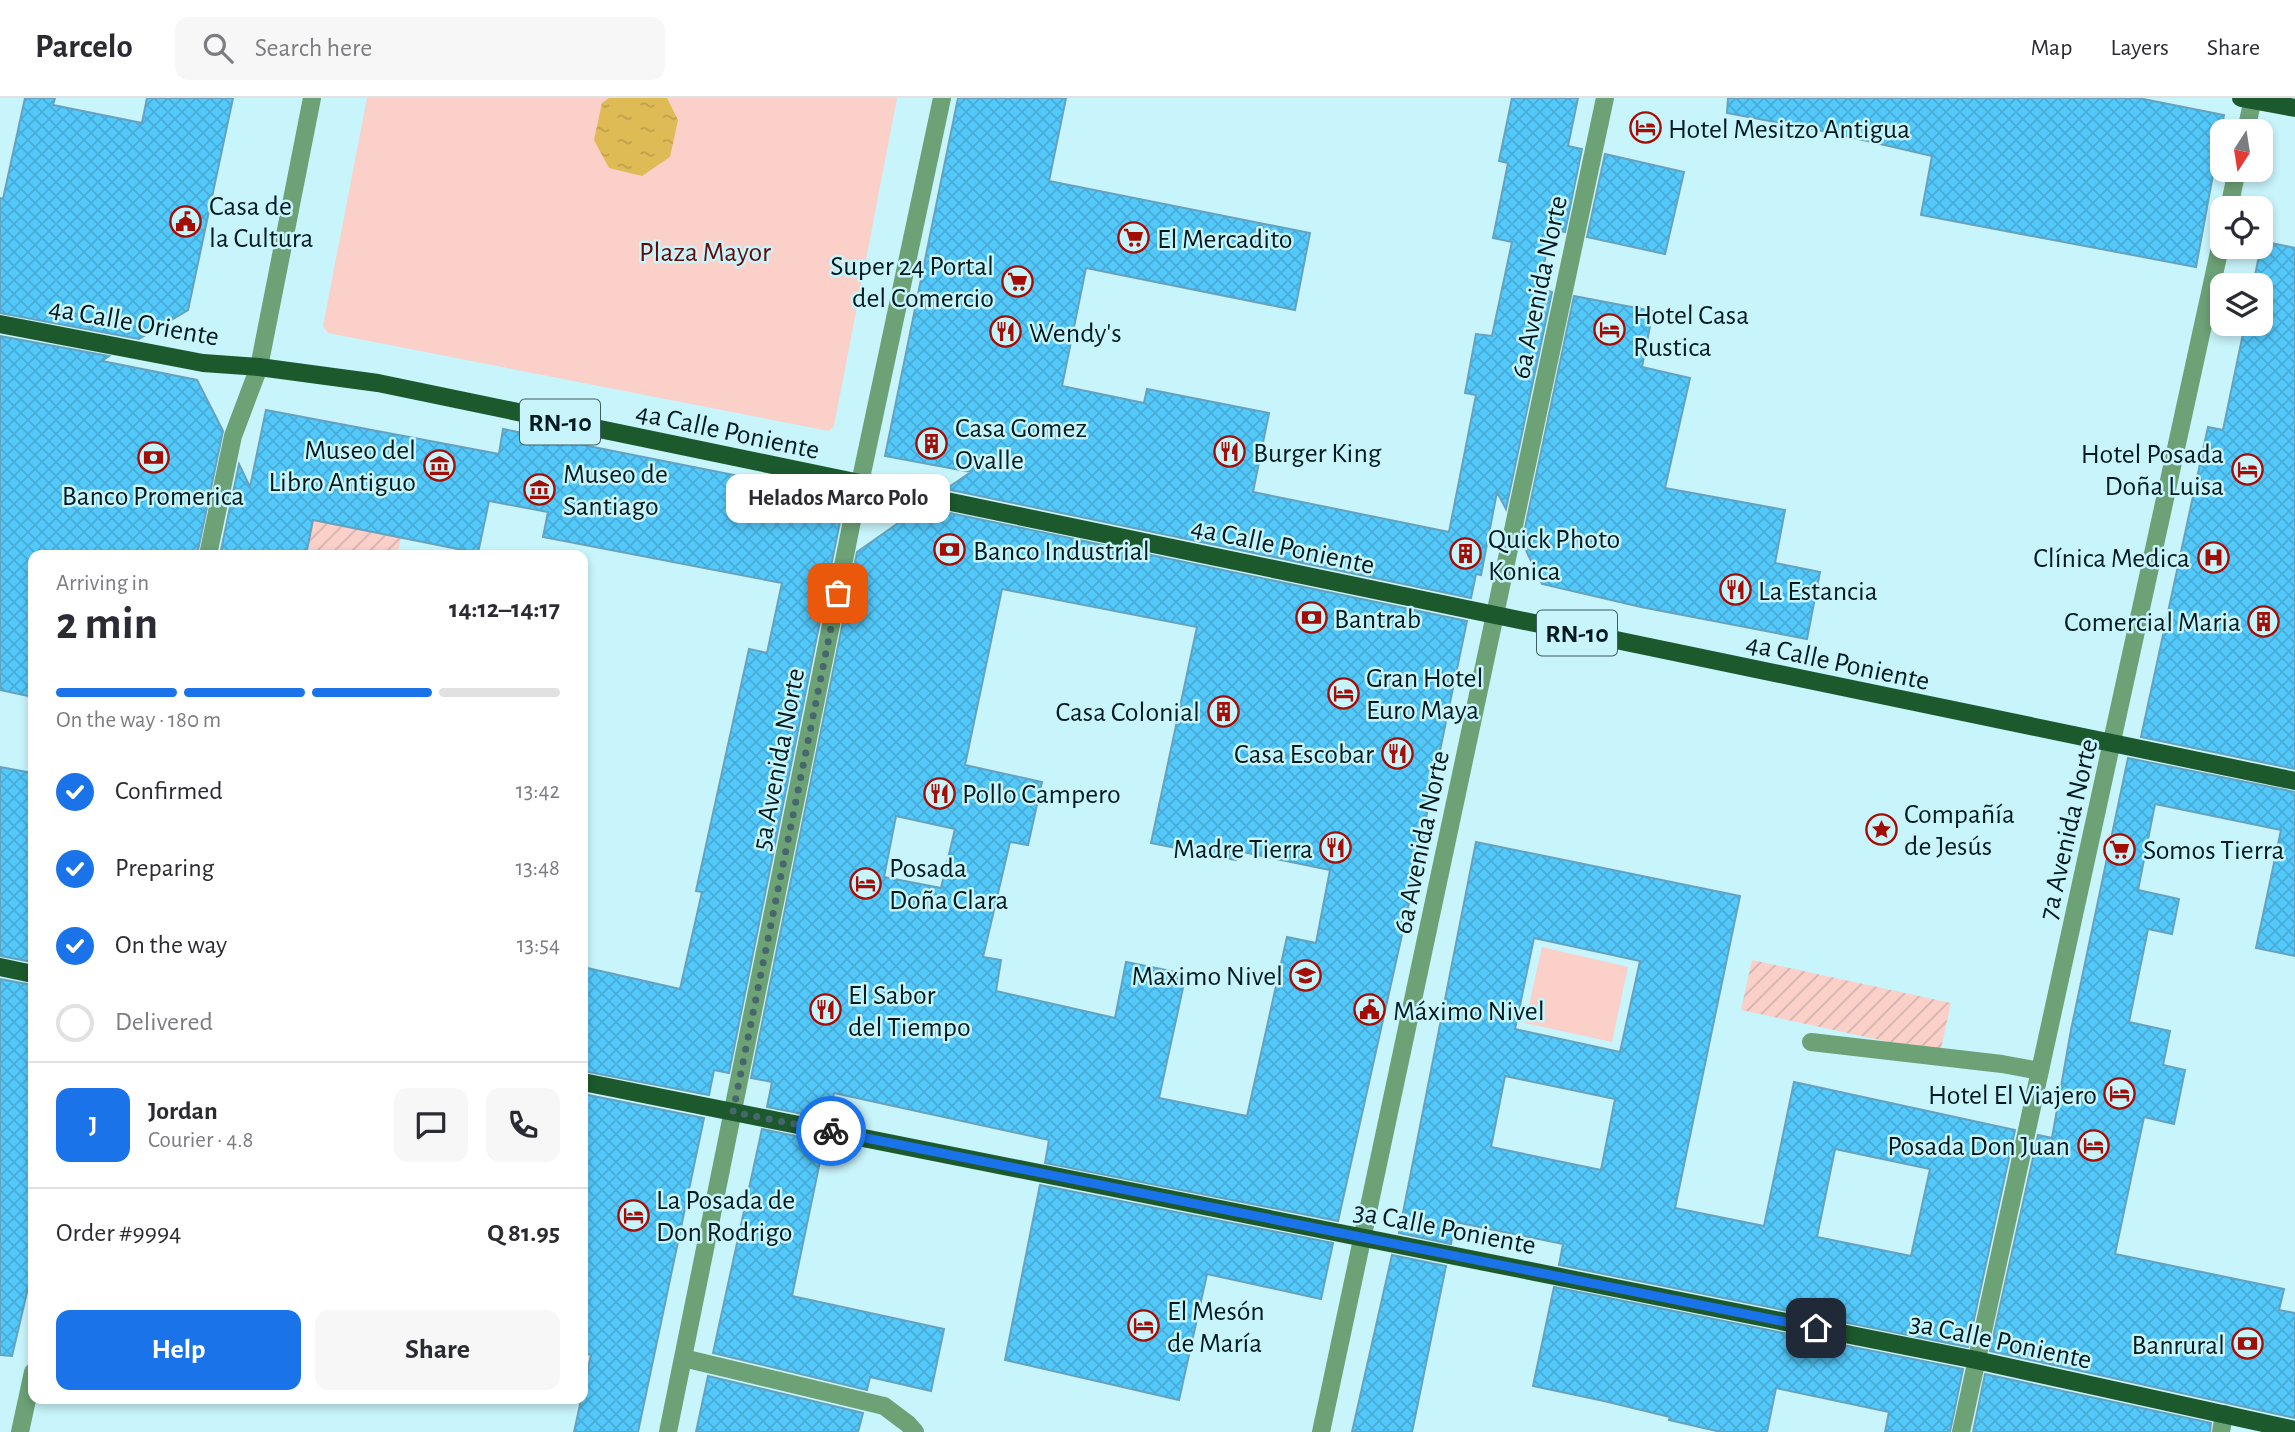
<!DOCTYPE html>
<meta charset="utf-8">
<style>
:root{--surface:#fff;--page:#f7f7f7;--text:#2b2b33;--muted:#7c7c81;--line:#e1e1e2;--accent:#1a73e8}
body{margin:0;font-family:"Alegreya Sans",sans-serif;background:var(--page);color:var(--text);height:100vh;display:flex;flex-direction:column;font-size:26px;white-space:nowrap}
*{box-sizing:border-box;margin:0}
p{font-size:23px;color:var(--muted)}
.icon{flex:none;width:38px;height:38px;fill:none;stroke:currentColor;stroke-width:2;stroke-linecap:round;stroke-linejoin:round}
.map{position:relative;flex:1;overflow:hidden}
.sheet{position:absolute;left:28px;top:452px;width:560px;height:854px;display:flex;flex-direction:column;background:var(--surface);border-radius:14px;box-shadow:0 4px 10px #0003}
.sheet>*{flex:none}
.needle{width:46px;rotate:192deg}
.controls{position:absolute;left:2210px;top:21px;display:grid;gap:14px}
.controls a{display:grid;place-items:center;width:63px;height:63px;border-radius:14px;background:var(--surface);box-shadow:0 4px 10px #0003;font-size:35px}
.pin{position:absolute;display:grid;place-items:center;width:60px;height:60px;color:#fff;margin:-30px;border-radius:14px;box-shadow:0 4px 10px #0006}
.courier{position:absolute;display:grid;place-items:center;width:70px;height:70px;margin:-35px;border:5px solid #1a73e8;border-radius:50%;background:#fff;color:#222;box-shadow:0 2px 9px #0007}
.bubble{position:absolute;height:49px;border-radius:14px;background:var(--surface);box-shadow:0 4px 10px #0003;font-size:23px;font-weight:700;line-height:49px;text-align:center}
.head em{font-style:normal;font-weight:700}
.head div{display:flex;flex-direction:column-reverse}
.head{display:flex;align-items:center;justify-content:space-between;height:119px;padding:0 28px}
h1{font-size:46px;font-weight:700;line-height:52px}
.bar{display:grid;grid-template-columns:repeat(4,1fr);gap:10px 7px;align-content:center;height:84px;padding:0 28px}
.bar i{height:9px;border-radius:5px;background:var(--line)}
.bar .current{background:var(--accent)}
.bar p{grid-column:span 4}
.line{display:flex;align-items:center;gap:18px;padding:0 28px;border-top:2px solid var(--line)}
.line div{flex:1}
.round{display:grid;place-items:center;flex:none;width:74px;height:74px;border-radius:14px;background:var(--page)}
ol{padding:0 28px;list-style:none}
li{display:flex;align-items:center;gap:21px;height:77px}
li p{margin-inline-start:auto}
li .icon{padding:7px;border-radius:50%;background:var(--accent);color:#fff;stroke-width:4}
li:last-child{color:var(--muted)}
li i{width:38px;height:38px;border:4px solid var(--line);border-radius:50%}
.primary-button{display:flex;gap:14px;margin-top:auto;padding:14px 28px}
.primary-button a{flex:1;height:80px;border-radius:14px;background:var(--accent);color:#fff;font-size:28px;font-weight:700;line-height:80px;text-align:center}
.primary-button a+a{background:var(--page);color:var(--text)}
header{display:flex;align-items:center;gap:42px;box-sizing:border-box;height:98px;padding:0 35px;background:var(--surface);border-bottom:2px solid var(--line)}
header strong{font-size:33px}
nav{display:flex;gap:38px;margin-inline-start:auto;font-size:24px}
.search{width:490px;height:63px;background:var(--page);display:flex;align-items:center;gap:18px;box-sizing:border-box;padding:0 24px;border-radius:14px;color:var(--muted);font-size:26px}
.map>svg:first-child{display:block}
</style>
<header>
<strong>Parcelo</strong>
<div class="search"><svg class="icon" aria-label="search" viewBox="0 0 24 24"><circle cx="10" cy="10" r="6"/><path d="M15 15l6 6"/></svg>Search here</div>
<nav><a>Map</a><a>Layers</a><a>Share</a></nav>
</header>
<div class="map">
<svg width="2295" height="1334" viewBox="0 0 2295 1334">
<defs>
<pattern id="garden-furrows" width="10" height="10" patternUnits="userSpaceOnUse" patternTransform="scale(1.75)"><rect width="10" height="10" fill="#fad0c9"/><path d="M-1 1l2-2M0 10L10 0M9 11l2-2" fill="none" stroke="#d4b2ac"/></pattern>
<pattern id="water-ripples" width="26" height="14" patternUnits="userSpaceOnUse" patternTransform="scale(1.75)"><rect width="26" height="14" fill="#dfbb56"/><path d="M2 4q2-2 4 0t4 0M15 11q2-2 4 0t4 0" fill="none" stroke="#bea04b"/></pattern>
<pattern id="building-cross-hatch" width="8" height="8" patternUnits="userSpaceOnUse" patternTransform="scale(1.75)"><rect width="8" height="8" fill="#53c9fb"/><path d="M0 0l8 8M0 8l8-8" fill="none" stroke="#47acd7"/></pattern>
</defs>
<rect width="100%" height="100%" fill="#c8f4fb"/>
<!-- green -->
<path fill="#fad0c9" d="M367,0H897L834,328L829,333L328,235L323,228Z
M1542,849L1628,869L1612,944L1525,925Z"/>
<!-- garden -->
<path fill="url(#garden-furrows)" d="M313,422L401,439L397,457H307Z
M1752,862L1951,905L1940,955L1741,912Z"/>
<!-- water -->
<path fill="url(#water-ripples)" d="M609,0H667L678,22L670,59L642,78L609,70L594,42L602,5Z"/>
<!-- building -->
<path fill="url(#building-cross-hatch)" stroke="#64a2bf" stroke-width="2" fill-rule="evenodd" d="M25,0H55L53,7L142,25L147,0H233L188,212L139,241L0,215V100L3,101Z
M958,0H1066L1049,83L1310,135L1295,212L1086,170L1062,288L1144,305L1147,291L1269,315L1253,394L1449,434L1476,297L1465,295L1476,236L1492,238L1512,144L1493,140L1508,65L1499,63L1512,0H1578L1568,48L1582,51L1565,134L1551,131L1539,191L1552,194L1506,411L1497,394L1481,477L1476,476L1471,500L946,391L971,374L885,358Z
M1728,0H2138L2224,17L2196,169L1921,117L1932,58L1833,35L1727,15Z
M1605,56L1684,74L1665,156L1587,139Z
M2262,143L2295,150V671L2141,639L2208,329L2223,332L2245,226H2261V187H2253Z
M1574,198L1653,213L1642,269L1690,280L1665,390L1785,412L1775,465L1820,474L1807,541L1641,509L1542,486L1522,444Z
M0,238L109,258L102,263L197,282L223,333L197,457H33V599L0,592Z
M266,312L499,356L503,331L845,399L729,975L714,972L709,997L583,973V869L680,891L702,794L696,793L749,551L767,555L782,485L543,439L548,414L489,403L478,455L313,422L306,457H220L239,366L250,389Z
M921,409L1467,523L1423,734H1425L1338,1123L1045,1065L1049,1042L834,995L829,1021L767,1009L772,984L751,980L857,454ZM1002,491L1197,529L1151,745L1236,762L1238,753L1330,772L1316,845L1287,839L1247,1018L1159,1000L1186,876L1126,864L1115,920L996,893L1001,862L983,859L1010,744L1028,747L1042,684L965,667ZM896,718L955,731L941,790L884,779Z
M2128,660L2295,694V858L2256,850L2281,732L2155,706L2138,792L2179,801L2172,836L2148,831L2129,924L2170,933L2163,967L2185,972L2174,1026L2144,1019L2115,1156L2284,1191L2279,1212L2295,1215V1320L1990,1253L2038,1037L2052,1040L2071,932Z
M0,669L33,675V864L0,858Z
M1476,744L1740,798L1675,1110L1764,1128L1794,984L2015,1032L1968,1249L1559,1167L1563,1146L1455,1124L1451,1146L1399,1135ZM1534,840L1640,863L1620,954L1515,931ZM1505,978L1615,1001L1601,1072L1491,1049ZM1835,1051L1930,1071L1911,1158L1817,1139Z
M0,881L33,887V1169L12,1258L0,1257Z
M583,996L704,1020L638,1334H574L591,1257L583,1255Z
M762,1031L824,1044L792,1198L944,1231L931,1293L870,1279L867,1292L713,1255Z
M1040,1087L1333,1145L1321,1201L1207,1176L1179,1302L1005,1262Z
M1392,1157L1446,1168L1412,1334H1352Z
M1554,1189L1963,1271L1950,1334H1885L1889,1314L1776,1290L1767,1334H1721L1669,1322L1670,1319L1604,1303L1533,1288Z
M1985,1276L2211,1325L2210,1334H1973Z
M708,1278L863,1315L858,1334H696Z"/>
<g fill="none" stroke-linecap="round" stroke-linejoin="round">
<!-- minor -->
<path stroke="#6da176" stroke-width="18" d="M2246,33L2253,0
M2229,110L2237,72
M208,457L233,338L259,269L312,0
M1811,944L2002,966L2040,973
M683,1260L884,1308L908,1326L915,1334
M20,1334L33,1274
M668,1334L854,413L942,0
M1321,1334L1605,0
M1961,1334L2222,140
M2221,1334L2224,1316"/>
<!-- major -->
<path stroke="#1c592d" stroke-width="18" d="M2241,0L2295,10
M0,226L203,265L259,269L378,285L2295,683
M0,869L33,876
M583,984L1976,1262L2295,1332"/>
</g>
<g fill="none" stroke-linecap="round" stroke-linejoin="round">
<!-- done -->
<path stroke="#46676d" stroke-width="7" stroke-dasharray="0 12.6" d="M831,1033L733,1014L838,495"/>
<!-- route -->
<path stroke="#1a73e8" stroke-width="9" d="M831,1033L1816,1230"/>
</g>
<!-- icons -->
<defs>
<symbol id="hotel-ring" viewBox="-11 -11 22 22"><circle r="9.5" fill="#c8f4fb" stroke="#a30d06" stroke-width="1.5"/><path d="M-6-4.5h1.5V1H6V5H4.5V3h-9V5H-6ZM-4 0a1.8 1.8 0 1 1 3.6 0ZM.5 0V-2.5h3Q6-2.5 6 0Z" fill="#a30d06"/></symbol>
<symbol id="civic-ring" viewBox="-11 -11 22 22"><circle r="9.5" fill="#c8f4fb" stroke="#a30d06" stroke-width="1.5"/><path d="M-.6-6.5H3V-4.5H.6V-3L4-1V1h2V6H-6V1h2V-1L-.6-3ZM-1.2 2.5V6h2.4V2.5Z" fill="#a30d06"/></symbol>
<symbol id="supermarket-ring" viewBox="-11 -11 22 22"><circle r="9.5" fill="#c8f4fb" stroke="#a30d06" stroke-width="1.5"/><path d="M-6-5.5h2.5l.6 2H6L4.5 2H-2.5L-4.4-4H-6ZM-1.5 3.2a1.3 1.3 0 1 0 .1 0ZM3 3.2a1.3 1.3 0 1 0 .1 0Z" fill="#a30d06"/></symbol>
<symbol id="restaurant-ring" viewBox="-11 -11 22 22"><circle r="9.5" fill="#c8f4fb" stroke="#a30d06" stroke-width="1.5"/><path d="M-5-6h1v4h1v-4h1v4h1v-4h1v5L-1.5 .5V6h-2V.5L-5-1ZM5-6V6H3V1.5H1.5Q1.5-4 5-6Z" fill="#a30d06"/></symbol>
<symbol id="building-ring" viewBox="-11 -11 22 22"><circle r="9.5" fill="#c8f4fb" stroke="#a30d06" stroke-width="1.5"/><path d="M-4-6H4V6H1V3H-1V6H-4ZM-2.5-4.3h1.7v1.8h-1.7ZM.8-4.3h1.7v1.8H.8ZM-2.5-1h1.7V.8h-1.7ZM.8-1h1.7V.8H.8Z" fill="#a30d06"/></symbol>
<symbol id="bank-ring" viewBox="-11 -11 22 22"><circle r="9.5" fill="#c8f4fb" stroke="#a30d06" stroke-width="1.5"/><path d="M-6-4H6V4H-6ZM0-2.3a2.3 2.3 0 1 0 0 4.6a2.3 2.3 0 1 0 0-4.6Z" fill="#a30d06"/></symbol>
<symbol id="museum-ring" viewBox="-11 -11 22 22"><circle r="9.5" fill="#c8f4fb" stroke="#a30d06" stroke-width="1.5"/><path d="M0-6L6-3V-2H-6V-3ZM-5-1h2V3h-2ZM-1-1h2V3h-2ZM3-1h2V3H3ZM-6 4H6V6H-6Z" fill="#a30d06"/></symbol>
<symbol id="hospital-ring" viewBox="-11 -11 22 22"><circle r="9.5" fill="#c8f4fb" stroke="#a30d06" stroke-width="1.5"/><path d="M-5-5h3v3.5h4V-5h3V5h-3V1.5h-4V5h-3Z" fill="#a30d06"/></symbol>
<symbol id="sight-ring" viewBox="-11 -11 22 22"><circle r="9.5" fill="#c8f4fb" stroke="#a30d06" stroke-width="1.5"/><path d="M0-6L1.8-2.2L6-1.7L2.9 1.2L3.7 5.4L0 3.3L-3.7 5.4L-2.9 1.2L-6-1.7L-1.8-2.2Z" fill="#a30d06"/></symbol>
<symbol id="school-ring" viewBox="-11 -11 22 22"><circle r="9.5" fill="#c8f4fb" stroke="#a30d06" stroke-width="1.5"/><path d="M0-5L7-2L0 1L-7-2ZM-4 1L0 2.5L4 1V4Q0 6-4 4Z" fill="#a30d06"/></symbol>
</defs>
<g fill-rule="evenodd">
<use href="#hotel-ring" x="1628" y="12" width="35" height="35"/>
<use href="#civic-ring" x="168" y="106" width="35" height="35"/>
<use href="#supermarket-ring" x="1116" y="122" width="35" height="35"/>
<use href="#supermarket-ring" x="1000" y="166" width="35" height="35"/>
<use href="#hotel-ring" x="1592" y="214" width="35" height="35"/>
<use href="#restaurant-ring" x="988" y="216" width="35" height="35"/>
<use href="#building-ring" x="914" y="328" width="35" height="35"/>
<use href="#restaurant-ring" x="1212" y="336" width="35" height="35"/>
<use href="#bank-ring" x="136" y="342" width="35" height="35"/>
<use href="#museum-ring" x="422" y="350" width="35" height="35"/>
<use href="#hotel-ring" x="2230" y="354" width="35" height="35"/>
<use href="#museum-ring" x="522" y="374" width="35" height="35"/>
<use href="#bank-ring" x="932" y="434" width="35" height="35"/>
<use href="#building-ring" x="1448" y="438" width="35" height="35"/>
<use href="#hospital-ring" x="2196" y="442" width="35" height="35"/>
<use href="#restaurant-ring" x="1718" y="474" width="35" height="35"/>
<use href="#bank-ring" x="1294" y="502" width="35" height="35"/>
<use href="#building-ring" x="2246" y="506" width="35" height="35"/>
<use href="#hotel-ring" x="1326" y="578" width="35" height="35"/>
<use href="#building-ring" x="1206" y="596" width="35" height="35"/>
<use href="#restaurant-ring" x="1380" y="638" width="35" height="35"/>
<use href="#restaurant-ring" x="922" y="678" width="35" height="35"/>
<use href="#sight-ring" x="1864" y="714" width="35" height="35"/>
<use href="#restaurant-ring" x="1318" y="732" width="35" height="35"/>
<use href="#supermarket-ring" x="2102" y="734" width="35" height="35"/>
<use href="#hotel-ring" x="848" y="768" width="35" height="35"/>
<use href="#school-ring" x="1288" y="860" width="35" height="35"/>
<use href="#restaurant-ring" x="808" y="894" width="35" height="35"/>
<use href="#civic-ring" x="1352" y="894" width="35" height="35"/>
<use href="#hotel-ring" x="2102" y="978" width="35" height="35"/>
<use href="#hotel-ring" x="2076" y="1030" width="35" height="35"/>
<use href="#hotel-ring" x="616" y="1100" width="35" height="35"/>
<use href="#hotel-ring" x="1126" y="1210" width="35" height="35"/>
<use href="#bank-ring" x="2230" y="1228" width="35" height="35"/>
</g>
<g text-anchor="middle" stroke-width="5" stroke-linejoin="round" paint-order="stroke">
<!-- shield labels -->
<g fill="#c8f4fb" stroke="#3c5c62" stroke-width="2">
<rect x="520" y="301.5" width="80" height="45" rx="5"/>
<rect x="1537" y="512.5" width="80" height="45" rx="5"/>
</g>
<g font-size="26" font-weight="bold" fill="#001b20">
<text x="560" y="333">RN-10</text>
<text x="1577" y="544">RN-10</text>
</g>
<!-- poi labels -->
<g font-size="28" fill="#001b20" stroke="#c8f4fb" text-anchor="start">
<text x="1668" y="40">Hotel Mesitzo Antigua</text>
<text x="209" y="117">Casa de<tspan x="209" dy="32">la Cultura</tspan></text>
<text x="1157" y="150">El Mercadito</text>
<text x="994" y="177" text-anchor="end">Super 24 Portal<tspan x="994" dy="32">del Comercio</tspan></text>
<text x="1633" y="226">Hotel Casa<tspan x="1633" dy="32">Rustica</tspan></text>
<text x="1029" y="244">Wendy's</text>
<text x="955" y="339">Casa Gomez<tspan x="955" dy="32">Ovalle</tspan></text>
<text x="416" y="361" text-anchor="end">Museo del<tspan x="416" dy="32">Libro Antiguo</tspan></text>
<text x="1253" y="364">Burger King</text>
<text x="2224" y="365" text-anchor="end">Hotel Posada<tspan x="2224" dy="32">Doña Luisa</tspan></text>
<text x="563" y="385">Museo de<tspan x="563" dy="32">Santiago</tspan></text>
<text x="153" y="407" text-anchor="middle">Banco Promerica</text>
<text x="1488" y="450">Quick Photo<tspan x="1488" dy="32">Konica</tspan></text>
<text x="973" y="462">Banco Industrial</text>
<text x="2190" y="469" text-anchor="end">Clínica Medica</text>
<text x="1758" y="502">La Estancia</text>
<text x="1334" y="530">Bantrab</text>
<text x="2241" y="533" text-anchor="end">Comercial Maria</text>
<text x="1366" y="589">Gran Hotel<tspan x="1366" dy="32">Euro Maya</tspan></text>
<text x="1200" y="623" text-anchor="end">Casa Colonial</text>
<text x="1374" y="665" text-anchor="end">Casa Escobar</text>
<text x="962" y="705">Pollo Campero</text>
<text x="1904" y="725">Compañía<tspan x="1904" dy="32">de Jesús</tspan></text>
<text x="1313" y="760" text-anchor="end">Madre Tierra</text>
<text x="2143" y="761">Somos Tierra</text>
<text x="889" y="779">Posada<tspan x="889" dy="32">Doña Clara</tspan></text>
<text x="1283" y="887" text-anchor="end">Maximo Nivel</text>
<text x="848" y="906">El Sabor<tspan x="848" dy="32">del Tiempo</tspan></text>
<text x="1393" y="922">Máximo Nivel</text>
<text x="2097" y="1006" text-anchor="end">Hotel El Viajero</text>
<text x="2070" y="1057" text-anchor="end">Posada Don Juan</text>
<text x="656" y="1111">La Posada de<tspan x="656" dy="32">Don Rodrigo</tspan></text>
<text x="1167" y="1222">El Mesón<tspan x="1167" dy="32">de María</tspan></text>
<text x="2225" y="1256" text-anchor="end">Banrural</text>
</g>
<!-- park labels -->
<g font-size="28" fill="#660905" stroke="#c8f4fb">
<text x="705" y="163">Plaza Mayor</text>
</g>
<!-- street labels -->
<g font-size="28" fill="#001b20" stroke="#c8f4fb">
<text transform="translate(1538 189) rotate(-78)" y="10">6a Avenida Norte</text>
<text transform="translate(134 223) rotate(10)" y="10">4a Calle Oriente</text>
<text transform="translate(728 332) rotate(12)" y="10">4a Calle Poniente</text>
<text transform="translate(1283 447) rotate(12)" y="10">4a Calle Poniente</text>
<text transform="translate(1838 563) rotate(12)" y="10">4a Calle Poniente</text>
<text transform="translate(777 661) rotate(-79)" y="10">5a Avenida Norte</text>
<text transform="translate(2067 731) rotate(-77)" y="10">7a Avenida Norte</text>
<text transform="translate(1420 744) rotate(-78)" y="10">6a Avenida Norte</text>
<text transform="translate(1445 1129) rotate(11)" y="10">3a Calle Poniente</text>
<text transform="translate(2001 1242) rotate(12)" y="10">3a Calle Poniente</text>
</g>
</g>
</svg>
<div class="controls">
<a><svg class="needle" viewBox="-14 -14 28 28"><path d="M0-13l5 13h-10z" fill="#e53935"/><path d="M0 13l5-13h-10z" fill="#7c7c81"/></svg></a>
<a><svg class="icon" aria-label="locate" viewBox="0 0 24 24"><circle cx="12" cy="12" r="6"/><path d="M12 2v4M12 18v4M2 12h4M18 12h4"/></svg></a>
<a><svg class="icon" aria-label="layers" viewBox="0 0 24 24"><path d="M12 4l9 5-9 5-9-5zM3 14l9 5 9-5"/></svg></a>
</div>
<div class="pin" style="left:838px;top:495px;background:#ea580c"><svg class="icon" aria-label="bag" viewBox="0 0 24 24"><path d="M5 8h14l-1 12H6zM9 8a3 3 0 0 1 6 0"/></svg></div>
<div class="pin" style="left:1816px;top:1230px;background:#1f2937"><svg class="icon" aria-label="home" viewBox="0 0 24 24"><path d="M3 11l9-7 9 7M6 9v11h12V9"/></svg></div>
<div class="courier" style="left:831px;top:1033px"><svg class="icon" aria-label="bike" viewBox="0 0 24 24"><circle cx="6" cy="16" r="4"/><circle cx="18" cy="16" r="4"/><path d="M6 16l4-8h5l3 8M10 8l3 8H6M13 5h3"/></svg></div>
<div class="bubble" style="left:726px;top:376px;width:224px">Helados Marco Polo</div>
<section class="sheet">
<div class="head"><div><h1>2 min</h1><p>Arriving in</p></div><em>14:12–14:17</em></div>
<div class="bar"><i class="current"></i><i class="current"></i><i class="current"></i><i></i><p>On the way · 180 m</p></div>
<ol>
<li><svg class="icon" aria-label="check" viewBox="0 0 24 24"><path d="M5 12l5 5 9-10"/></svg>Confirmed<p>13:42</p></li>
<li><svg class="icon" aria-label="check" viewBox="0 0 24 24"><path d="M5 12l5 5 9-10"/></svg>Preparing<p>13:48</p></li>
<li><svg class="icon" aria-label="check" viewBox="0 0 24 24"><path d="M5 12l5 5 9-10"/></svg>On the way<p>13:54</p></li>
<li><i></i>Delivered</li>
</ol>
<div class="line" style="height:126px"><b class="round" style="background:var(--accent);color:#fff">J</b><div><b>Jordan</b><p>Courier · 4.8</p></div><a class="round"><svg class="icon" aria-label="chat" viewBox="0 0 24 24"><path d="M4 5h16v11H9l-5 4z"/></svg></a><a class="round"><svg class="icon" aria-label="phone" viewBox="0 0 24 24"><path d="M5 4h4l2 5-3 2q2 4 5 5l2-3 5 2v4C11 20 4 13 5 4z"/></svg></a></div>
<div class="line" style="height:91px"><div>Order #9994</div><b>Q 81.95</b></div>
<div class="primary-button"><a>Help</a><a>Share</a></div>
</section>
</div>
